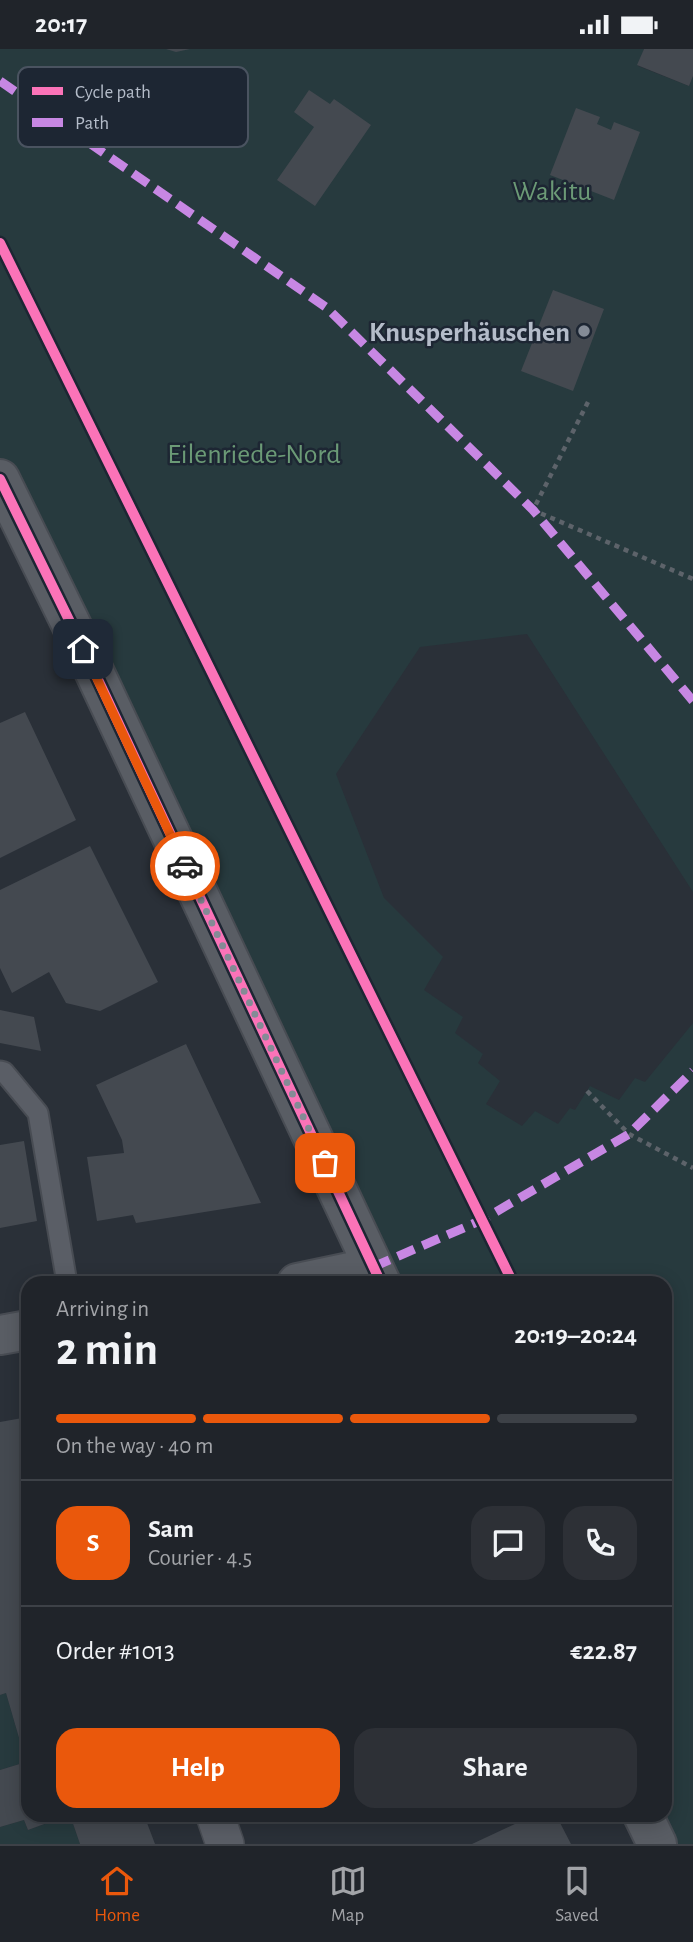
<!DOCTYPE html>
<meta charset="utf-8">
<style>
:root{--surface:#20242a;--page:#2d3036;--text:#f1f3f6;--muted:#a2a4a8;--line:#3d4147;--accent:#ea580c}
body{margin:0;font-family:"Alegreya Sans",sans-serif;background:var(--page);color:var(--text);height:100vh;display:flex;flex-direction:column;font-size:26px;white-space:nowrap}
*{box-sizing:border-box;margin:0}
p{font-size:23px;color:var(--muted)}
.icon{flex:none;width:38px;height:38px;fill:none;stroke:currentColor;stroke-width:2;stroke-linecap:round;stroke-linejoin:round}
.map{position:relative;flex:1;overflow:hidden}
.sheet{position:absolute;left:21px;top:1227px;width:651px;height:546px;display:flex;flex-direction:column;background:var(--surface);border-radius:21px;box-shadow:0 4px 18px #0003,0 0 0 2px var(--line)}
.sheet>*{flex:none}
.pin{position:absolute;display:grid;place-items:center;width:60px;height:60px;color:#fff;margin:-30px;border-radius:14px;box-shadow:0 4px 10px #0006}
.courier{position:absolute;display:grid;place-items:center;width:70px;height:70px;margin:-35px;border:5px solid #ea580c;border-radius:50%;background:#fff;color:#222;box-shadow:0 2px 9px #0007}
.head em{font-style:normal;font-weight:700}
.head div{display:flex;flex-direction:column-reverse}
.head{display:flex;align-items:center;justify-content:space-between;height:119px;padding:0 35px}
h1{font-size:46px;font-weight:700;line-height:52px}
.bar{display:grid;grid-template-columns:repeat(4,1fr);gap:10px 7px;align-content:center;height:84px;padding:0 35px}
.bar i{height:9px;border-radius:5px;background:var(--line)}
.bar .current{background:var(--accent)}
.bar p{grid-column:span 4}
.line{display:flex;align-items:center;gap:18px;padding:0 35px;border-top:2px solid var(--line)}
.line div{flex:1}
.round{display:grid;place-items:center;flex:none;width:74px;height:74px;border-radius:21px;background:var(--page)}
.cta{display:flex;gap:14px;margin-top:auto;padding:14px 35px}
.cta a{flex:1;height:80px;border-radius:21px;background:var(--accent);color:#fff;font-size:28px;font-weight:700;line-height:80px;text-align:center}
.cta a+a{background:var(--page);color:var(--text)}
.status{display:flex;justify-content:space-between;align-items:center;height:49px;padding:0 35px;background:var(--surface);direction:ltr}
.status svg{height:19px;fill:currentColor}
.menu{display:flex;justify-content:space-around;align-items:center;height:98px;border-top:2px solid var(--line);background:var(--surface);font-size:19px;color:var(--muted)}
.menu a{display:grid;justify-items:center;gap:4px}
.menu .current{color:var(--accent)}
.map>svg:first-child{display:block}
</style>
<div class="status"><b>20:17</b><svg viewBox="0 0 49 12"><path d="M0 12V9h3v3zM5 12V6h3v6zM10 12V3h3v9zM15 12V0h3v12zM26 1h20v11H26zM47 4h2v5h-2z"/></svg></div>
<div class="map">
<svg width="693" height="1795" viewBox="0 0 693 1795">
<rect width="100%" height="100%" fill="#2a3038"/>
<!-- green -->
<path fill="#273a3e" d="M0,0H644L638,17L689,37L693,27V843L527,585L420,598L336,725L384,849L443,908L424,941L463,968L455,984L483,1005L478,1014L500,1032L486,1055L522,1077L535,1062L558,1075L570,1059L575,1061L590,1037L619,1051L635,1029L645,1033L693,974V1795H657L643,1766H665V1234H381L0,430Z
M6,1644L26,1713L0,1721V1646Z
M70,1766L80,1795H0V1778L24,1771L28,1781Z"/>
<!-- building -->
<path fill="#444950" d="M166,0H190L176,3Z
M644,0H693V27L689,37L637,16Z
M309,41L330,55L334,50L371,76L315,157L277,131L314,78L294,63Z
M576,59L600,68L597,75L611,81L614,73L640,83L614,151L550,126Z
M553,241L604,260L573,342L521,322Z
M25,663L76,771L0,809V674Z
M90,797L158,933L100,962L66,954L49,923L12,944L0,919V841Z
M0,961L34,968L41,1002L0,994Z
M186,995L261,1154L136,1174L133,1166L97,1172L87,1108L124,1104L122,1091L96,1036Z
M24,1092L37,1172L0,1179V1096Z
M28,1368V1766H69L28,1781L24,1771L0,1778V1721L26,1713L6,1644L0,1646V1373Z
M70,1766H144L155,1795H80Z
M534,1766H556L571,1795H472Z"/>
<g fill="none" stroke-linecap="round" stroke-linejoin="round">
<defs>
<path id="lane" d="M0,1022L4,1023L38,1064L67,1234"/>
<path id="street" d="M215,1766L225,1795"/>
<path id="secondary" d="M0,430L94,622L381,1234
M297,1234L373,1218
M0,1286L28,1281
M643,1766L657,1795"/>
</defs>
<!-- lane casing -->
<use href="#lane" stroke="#484c53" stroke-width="23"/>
<!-- street casing -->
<use href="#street" stroke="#484c53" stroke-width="40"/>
<!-- secondary casing -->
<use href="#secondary" stroke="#484c53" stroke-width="42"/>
<!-- path -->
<path stroke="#5d636a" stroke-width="4.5" stroke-dasharray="5 5" stroke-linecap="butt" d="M588,353L533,461L693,530
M587,1042L629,1085L693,1119"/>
<!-- lane -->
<use href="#lane" stroke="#5a5e66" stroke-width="19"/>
<!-- street -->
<use href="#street" stroke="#5a5e66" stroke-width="37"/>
<!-- secondary -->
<use href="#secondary" stroke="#595d64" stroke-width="38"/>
<!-- quiet -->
<path stroke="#c787e3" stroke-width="9" stroke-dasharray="18 9" stroke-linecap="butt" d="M0,32L327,259L533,461L693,652
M373,1218L482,1171L629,1085L693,1022"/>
<defs>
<path id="cycleway" d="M0,194L513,1234
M0,430L94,622L381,1234"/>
</defs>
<!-- cycleway casing -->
<use href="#cycleway" stroke="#1d2633" stroke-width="15"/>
<!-- cycleway -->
<use href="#cycleway" stroke="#fb73b8" stroke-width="10"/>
</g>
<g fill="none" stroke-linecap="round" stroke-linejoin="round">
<!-- done -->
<path stroke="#848b96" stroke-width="7" stroke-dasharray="0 12.6" d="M185,817L325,1114"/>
<!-- route -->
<path stroke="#ea580c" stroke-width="9" d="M83,600L185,817"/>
</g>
<!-- markers -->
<circle fill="#848b96" stroke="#1d2633" stroke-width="2.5" cx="584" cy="282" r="7"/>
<g text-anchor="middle" stroke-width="5" stroke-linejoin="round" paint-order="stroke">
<!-- park labels -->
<g font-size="28" fill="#6b9a76" stroke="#1d2633">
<text x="552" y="151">Wakitu</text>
<text x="254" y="414">Eilenriede-Nord</text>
</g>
<!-- poi labels -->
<g font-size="28" font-weight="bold" fill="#b4bcc9" stroke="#1d2633" text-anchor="end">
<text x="570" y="292">Knusperhäuschen</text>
</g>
</g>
<!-- legend -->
<rect x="18" y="18" width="230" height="80" rx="10" fill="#1d2633" stroke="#4a5360" stroke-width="2"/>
<rect x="32" y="38" width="31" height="8" fill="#fb73b8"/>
<rect x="32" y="69" width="31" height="9" fill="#c787e3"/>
<g font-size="19" fill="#b4bcc9">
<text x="75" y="49">Cycle path</text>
<text x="75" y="80">Path</text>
</g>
</svg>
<div class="pin" style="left:325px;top:1114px;background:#ea580c"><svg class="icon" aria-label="bag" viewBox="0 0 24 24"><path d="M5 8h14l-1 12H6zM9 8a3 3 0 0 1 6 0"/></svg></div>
<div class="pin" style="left:83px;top:600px;background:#1f2937"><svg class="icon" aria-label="home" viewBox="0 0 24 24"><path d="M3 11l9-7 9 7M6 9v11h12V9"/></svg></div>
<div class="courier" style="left:185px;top:817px"><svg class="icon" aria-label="car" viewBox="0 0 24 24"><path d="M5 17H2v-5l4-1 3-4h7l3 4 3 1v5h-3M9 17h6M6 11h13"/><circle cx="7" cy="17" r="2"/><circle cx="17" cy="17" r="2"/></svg></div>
<section class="sheet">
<div class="head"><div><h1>2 min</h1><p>Arriving in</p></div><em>20:19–20:24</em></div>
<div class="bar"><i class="current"></i><i class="current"></i><i class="current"></i><i></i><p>On the way · 40 m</p></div>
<div class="line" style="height:126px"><b class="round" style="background:var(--accent);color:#fff">S</b><div><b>Sam</b><p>Courier · 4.5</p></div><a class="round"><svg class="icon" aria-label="chat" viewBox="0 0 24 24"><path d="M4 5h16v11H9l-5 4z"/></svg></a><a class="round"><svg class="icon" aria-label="phone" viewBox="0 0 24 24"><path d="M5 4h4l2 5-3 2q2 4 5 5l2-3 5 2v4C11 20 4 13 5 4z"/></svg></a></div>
<div class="line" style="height:91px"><div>Order #1013</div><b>€22.87</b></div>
<div class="cta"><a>Help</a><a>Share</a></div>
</section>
</div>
<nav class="menu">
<a class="current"><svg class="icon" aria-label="home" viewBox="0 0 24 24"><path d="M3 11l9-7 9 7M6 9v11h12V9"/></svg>Home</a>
<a><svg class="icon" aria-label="map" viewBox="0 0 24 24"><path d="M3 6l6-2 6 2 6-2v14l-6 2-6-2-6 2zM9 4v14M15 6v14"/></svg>Map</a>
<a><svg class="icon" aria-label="saved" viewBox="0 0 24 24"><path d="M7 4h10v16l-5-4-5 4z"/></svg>Saved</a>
</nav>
